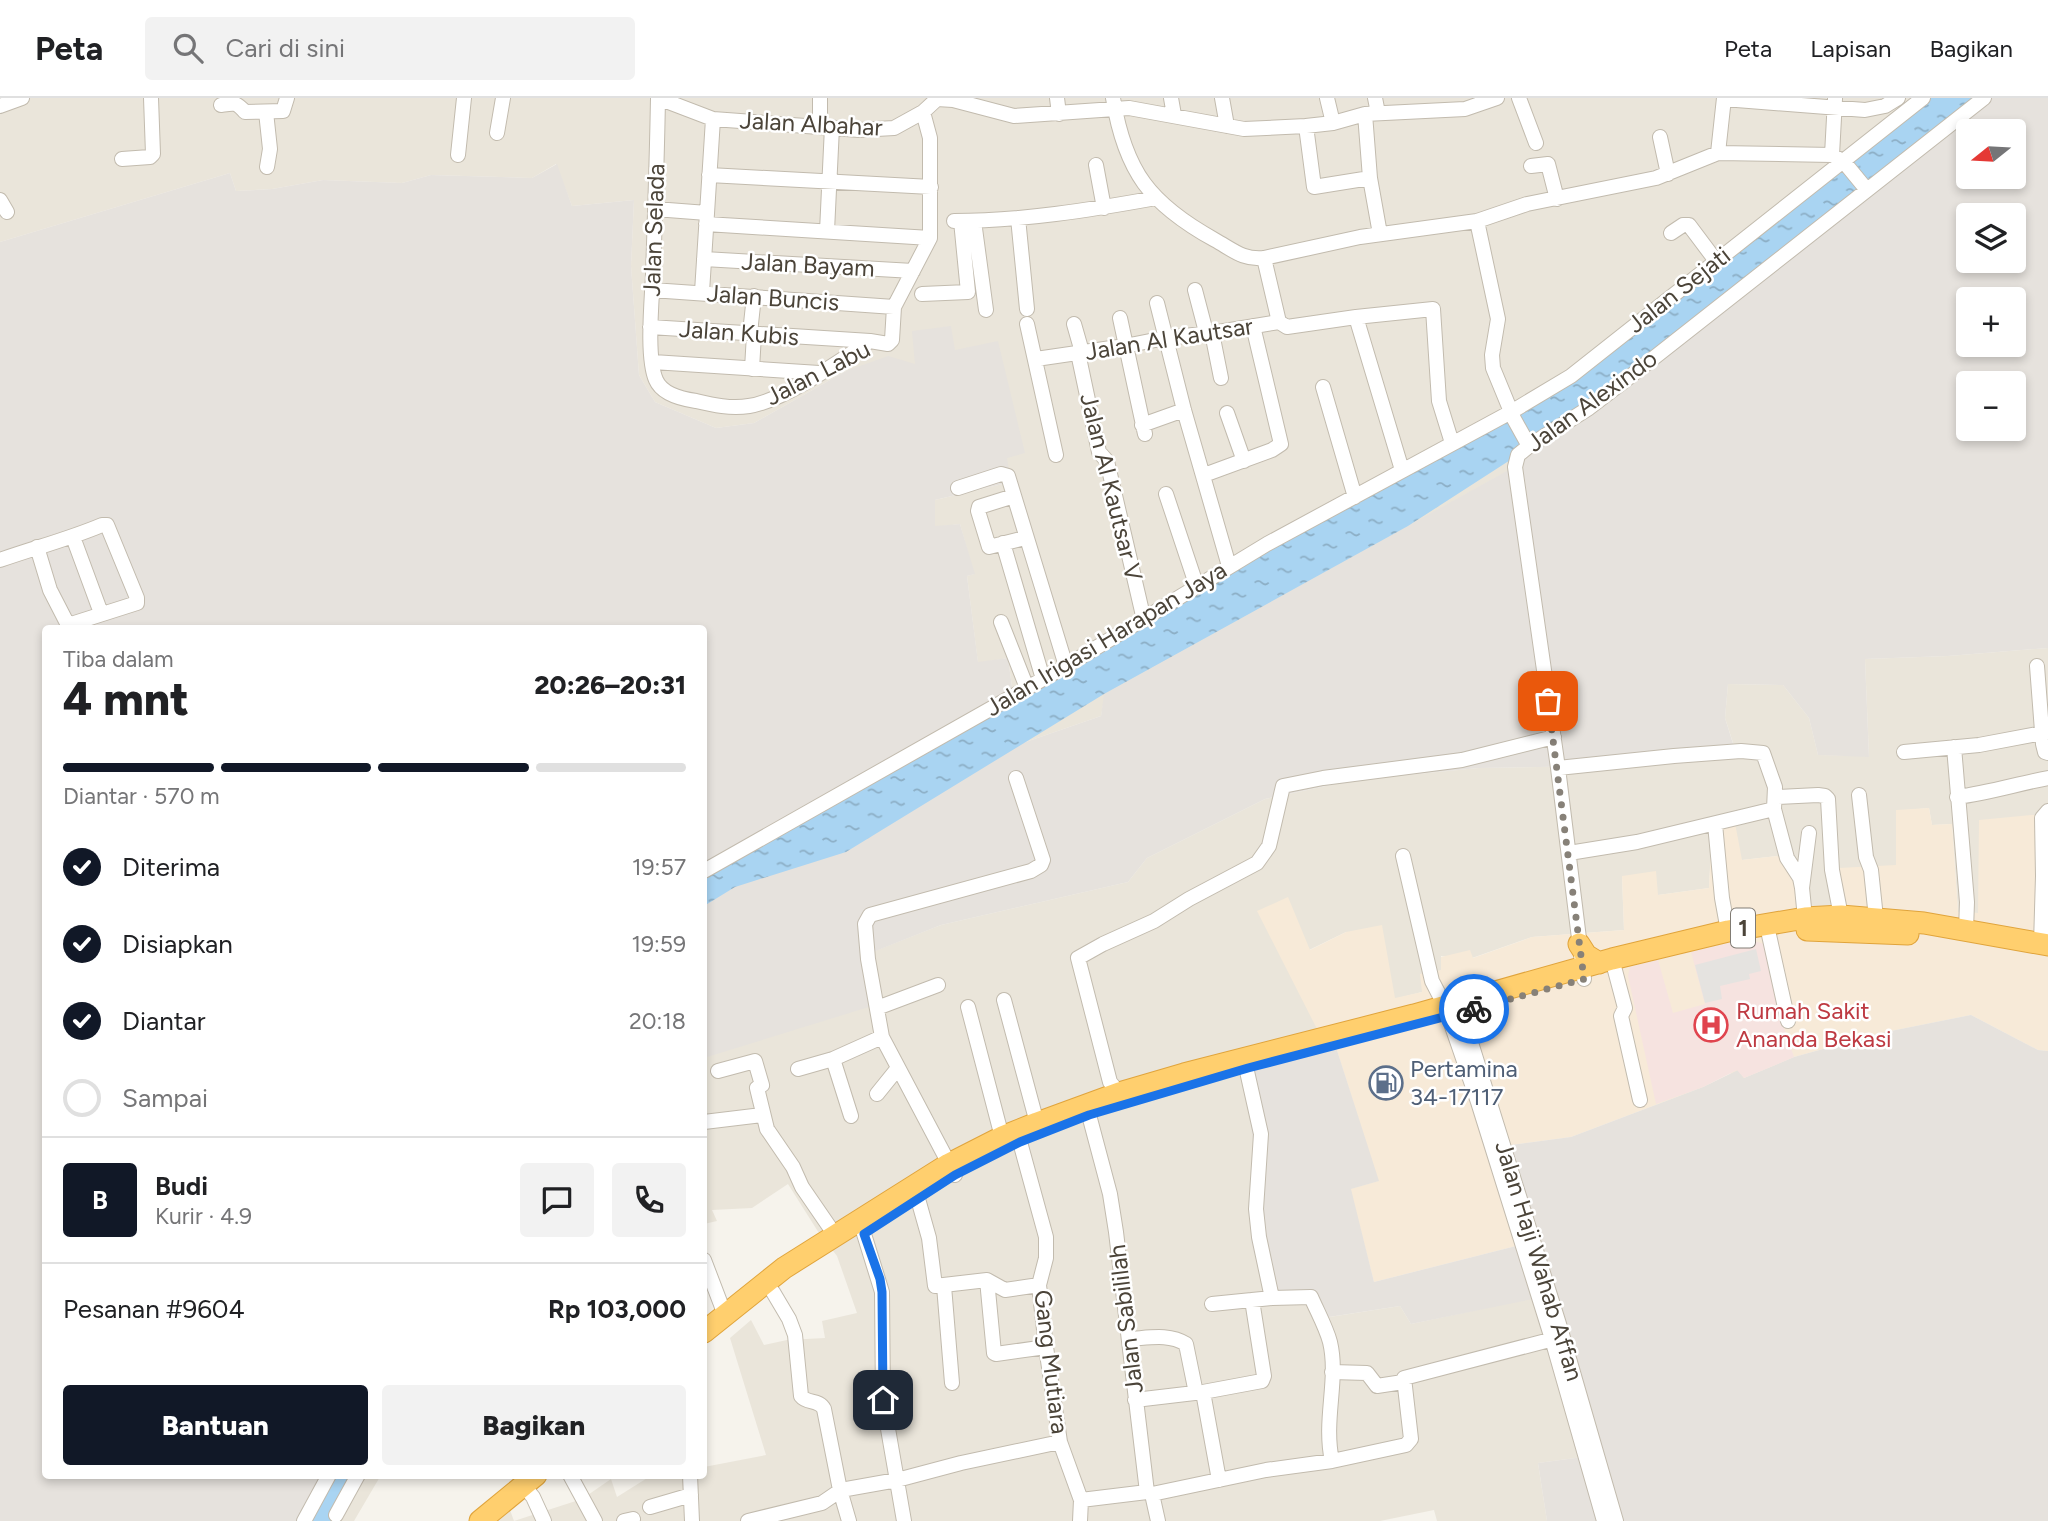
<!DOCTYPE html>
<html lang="id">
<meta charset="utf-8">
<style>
:root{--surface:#fff;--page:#f2f2f2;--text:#202124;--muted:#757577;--line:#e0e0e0;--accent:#111827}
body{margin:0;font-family:Figtree,sans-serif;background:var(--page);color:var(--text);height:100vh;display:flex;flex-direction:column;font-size:26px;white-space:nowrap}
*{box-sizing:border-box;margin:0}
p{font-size:23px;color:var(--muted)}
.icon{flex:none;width:38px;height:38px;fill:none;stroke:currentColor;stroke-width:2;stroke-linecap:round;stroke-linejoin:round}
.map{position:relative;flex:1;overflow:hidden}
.drawer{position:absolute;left:42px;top:527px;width:665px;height:854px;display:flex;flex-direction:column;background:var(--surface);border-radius:7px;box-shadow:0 4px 10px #0003}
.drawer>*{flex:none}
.needle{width:46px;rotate:252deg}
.fabs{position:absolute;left:1956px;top:21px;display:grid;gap:14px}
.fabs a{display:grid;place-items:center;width:70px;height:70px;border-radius:7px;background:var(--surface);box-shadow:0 4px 10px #0003;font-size:35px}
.pin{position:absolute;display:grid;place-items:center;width:60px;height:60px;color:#fff;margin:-30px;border-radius:14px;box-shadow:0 4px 10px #0006}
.courier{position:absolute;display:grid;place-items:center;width:70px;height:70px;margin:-35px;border:5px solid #1a73e8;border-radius:50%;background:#fff;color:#222;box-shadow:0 2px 9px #0007}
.summary em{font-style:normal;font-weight:800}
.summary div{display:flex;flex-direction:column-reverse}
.summary{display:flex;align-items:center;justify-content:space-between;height:119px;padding:0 21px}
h1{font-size:46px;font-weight:800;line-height:52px}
.bar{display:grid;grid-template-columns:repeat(4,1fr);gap:10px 7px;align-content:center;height:84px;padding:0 21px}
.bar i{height:9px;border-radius:5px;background:var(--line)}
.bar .on{background:var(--accent)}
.bar p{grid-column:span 4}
.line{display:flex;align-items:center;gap:18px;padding:0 21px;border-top:2px solid var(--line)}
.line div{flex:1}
.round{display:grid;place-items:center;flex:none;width:74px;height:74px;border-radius:7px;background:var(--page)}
ol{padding:0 21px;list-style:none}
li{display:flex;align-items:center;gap:21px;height:77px}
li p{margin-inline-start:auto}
li .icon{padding:7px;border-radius:50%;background:var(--accent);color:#fff;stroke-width:4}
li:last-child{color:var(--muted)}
li i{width:38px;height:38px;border:4px solid var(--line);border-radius:50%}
.action{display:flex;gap:14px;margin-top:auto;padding:14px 21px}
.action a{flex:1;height:80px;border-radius:7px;background:var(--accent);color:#fff;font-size:28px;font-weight:800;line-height:80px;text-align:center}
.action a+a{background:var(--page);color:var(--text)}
header{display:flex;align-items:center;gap:42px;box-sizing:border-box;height:98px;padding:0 35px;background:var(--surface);border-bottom:2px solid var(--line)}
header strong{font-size:33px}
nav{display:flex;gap:38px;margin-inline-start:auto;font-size:24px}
.search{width:490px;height:63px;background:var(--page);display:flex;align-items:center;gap:18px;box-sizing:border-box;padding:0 24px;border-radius:7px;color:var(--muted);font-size:26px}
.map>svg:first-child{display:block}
</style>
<header>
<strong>Peta</strong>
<div class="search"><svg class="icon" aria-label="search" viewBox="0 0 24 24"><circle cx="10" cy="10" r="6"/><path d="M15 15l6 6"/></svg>Cari di sini</div>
<nav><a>Peta</a><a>Lapisan</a><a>Bagikan</a></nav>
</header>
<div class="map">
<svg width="2048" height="1423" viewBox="0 0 2048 1423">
<defs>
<pattern id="water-ripples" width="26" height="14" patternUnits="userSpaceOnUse" patternTransform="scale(1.75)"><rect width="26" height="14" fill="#a9d4f2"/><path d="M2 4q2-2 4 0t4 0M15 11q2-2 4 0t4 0" fill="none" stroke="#8caec5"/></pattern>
</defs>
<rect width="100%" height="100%" fill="#f6f3ec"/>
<!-- residential -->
<path fill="#eae5da" d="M0,0H1985L1515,369L1105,596L1101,618L1020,646L1008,560L978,565L967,478L974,476L960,426L935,429V402L1011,384L954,252L913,233L916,267L846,273L754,325L716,330L655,304L639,277L631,168L634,102L572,108L556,66L532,80L431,77L402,85L323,82L272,91L236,93L230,75L0,144Z
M2048,550V754L1978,815L1958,814L1952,726L1932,727L1929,710L1896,713V767L1842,818L1805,820L1777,758L1742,762L1712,730L1709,790L1658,797L1622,779L1624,832L1532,839L1472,860L1441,858V872L1422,894L1394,901L1346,834L1309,852L1334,943L1309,1197L1317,1221L1400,1208L1411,1226L1538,1199L1583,1359L1538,1365L1547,1423H1437L1434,1412L1380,1423H496L510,1412L514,1423L582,1401L611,1381L617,1399L652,1377H704V1369L766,1357L730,1240L751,1222L764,1247L787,1242L825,1240L822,1223L857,1215L837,1158L817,1132L788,1086L752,1110L712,1112L717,1123L704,1126V958V960L862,858L941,827L1128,784L1147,760L1265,701L1354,682L1479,670L1659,667L1736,654L1725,620L1728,586L1783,587L1809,620L1818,657L1869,658L1865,561L1948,558Z
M358,1377H381L354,1423H338Z"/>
<!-- commercial -->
<path fill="#f7ead8" d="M1929,710L1932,727L1952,726L1958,814L1978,815L1979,722L2043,716L2048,754V953L2038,952L1971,917L1881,935L1794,959L1744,980L1729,975L1703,989L1571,1039L1489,1050L1520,1147L1374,1184L1350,1091L1378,1083L1334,943L1316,929L1257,813L1288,799L1310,852L1346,834L1382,827L1395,900L1422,894L1420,876L1441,872V859L1470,852L1473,860L1532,839L1624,832L1622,778L1656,773L1658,797L1709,790L1712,729L1735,725L1742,762L1777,758L1799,768L1805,820L1842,817L1839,770L1896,767V712Z"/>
<!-- industrial -->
<path fill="#e6e2dd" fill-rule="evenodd" d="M1985,0H2048V550L1948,558L1865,561L1869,659L1818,657L1809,620L1783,587L1728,586L1725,620L1736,655L1659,667L1479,670L1354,682L1265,701L1147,760L1128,784L941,827L863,858L872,908L704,960V530H46V1377H329L304,1423H0V144L230,75L236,93L272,91L323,82L402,85L431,77L532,80L557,66L572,108L634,102L631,168L639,277L655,304L716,330L754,325L846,273L888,258L915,266L912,233L951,228L955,252L998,243L1025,355L1007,360L1011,384L935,402V428L960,426L975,476L967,478L978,564L1008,560L1020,646L1101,618L1104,596L1514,369L1515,363ZM1969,33H2014V79H1969ZM1969,117H2014V163H1969ZM1969,201H2014V247H1969ZM1969,285H2014V331H1969Z
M1971,917L2038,952L2048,953V1423H1547L1538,1365L1583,1359L1538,1200L1411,1226L1400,1208L1316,1221L1309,1197L1268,1207L1251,1144L1254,1050L1242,972L1334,943L1379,1083L1351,1091L1374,1184L1520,1147L1489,1050L1571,1039L1703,989L1738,972L1744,980L1794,959L1881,935Z"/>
<!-- medical -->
<path fill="#f6e3e0" d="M1747,841L1764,846L1781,921L1794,959L1744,980L1737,972L1703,989L1656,1006L1628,878L1630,869L1658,862L1673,915L1705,906L1691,854Z"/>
<!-- parking -->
<path fill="#e5e3e0" d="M1756,851L1761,873L1749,876L1750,881L1720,888L1722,901L1705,905L1695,867Z"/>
<!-- water -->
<path fill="url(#water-ripples)" d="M1924,0H1984L1518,357L1408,428L1104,596L846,754L735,789L704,808V773L1571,278Z"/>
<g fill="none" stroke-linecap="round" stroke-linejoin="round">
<!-- river -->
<path stroke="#a9d4f2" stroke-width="18" d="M321,1423L345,1377"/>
<defs>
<path id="minor" d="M658,0L713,21L859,32L894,30L923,14L937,1L953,2L1014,18L1129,10L1244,31L1306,28L1333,25L1365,16L1465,11L1497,0
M658,0C657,59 655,117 653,176C652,201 646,259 656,282C662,296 682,301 696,303C713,307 731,311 749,308C783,303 840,263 870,243L888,246L892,242L894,209L930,140V40L923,14
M1057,0L1059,16
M1113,0C1125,74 1150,106 1215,142C1233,152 1243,162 1264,160L1360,139L1477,123L1498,221L1492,257L1493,270L1514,321L1529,348
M1171,0L1174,17
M1222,0L1227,28
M1327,0L1333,25
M1375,0L1378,15
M1519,0L1536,45
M1724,1L1865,12L1885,8L1898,0
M1835,1L1832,57L1844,64L1867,92
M221,7C235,5 236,4 245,14L283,13L287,0
M0,8L22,0
M266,14L270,51L267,69
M1365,16L1370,80L1380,136
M1306,28L1314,89L1370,80
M820,29V0
M497,35L503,0
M1660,39L1668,76
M1718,55L1724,0
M458,57L464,0
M122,61L150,59L153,56L151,0
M1096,67L1104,110
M1531,68L1548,66L1557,101
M709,77L931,89
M0,102L7,114
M655,111L707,115
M1018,120L1027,211
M954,123C1021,123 1090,112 1156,100
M974,123L986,212
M1477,123L1527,106L1656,80L1718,55L1832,57
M706,126L930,140
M827,133L832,29
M1671,135L1683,127H1689L1716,163
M704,161L913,173
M652,192L894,209
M1195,192L1206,234
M702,194L713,21
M922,196L968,194L961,123
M1157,205L1184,312L1229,468
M1356,219L1433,211L1439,303L1452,345
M1120,220L1145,336
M1279,224L1287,229L1356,219L1402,372
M1027,226L1056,357
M1074,226L1082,254
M650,229L870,243
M750,235L754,198
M1212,235L1221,280
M1078,255L1099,354L1107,363L1144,522
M1036,261L1125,248L1165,240L1212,235L1279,224L1264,160
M653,264L819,275
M752,271L754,236
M1323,289L1355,399
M1227,315L1244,363
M1142,327L1184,312
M1204,377L1272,352L1281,346L1253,228
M958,390L1001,376L1008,378L1066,568
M1166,396L1197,489
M1014,398L979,409L978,413L989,449L1025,440
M73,439L101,515
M1003,445L1043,581
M0,462C34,450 69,441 102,427H107L137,500V505L68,527L50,492L37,449
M1001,524L1027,590
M2037,568L2043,646L2045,654L2048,655
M1954,649L1967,804L1966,832
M1904,654L1979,647L2048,634
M1558,670L1674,658L1741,653L1763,655L1775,689L1774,711L1787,760L1800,780L1802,790
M1859,697L1866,759L1871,772L1876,820
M1776,699L1818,697L1825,698L1828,701L1832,772L1841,818
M1957,699C1988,695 2017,686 2048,680
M1715,726L1722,800L1728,833
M1569,755L1637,744L1774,711
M1403,758L1432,883L1445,908L1478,1004L1552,1241L1604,1423
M704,773L1066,568L1267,446L1511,314L1571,278L1923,0
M1805,820L1802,790L1809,735
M1769,837L1788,923
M2041,846L2043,778L2042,720L2048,713
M1612,861L1625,910L1621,918L1640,1002
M1584,881L1558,670L1515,369L1518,357L1529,348L1589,310L1627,281L1984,0
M1004,902L1037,1025
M1458,903L1559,1226L1616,1423
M968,909L1002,1039
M877,910L938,887
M1244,960L1261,1036L1256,1111L1259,1139L1272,1200
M833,961L851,1018
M798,971L833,961L882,939
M718,973L755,963L762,987L757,990L767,1031L793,1069L802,1089L835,1137
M1119,995L1110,984L1078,860L1103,846L1154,823L1189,801L1257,765L1269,748L1283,688L1323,680L1462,662L1554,639
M877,996L898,970
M1089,1017L1110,1096L1116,1134L1147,1394L1152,1396L1158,1423
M704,1024L762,1017
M1020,1044L1046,1139V1160L1039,1187L1046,1249L1060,1344L1081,1402L1080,1423
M955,1077L882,939L868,861L865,826L870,817L1031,773L1041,767L1043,762L1016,680
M918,1101L929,1140L935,1188L987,1182L1005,1192L1039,1187
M864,1136L882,1194L883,1302L904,1423
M704,1162L725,1217
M987,1182L994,1255L996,1256L1046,1249
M944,1188L952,1285
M773,1194L789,1221L795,1237L801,1298C807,1306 819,1301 824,1311L840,1392L849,1423
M1212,1206L1272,1200L1311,1199C1317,1213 1326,1229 1330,1244C1339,1282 1323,1321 1332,1363
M1129,1241C1148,1240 1169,1235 1186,1246L1196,1295
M1332,1274L1367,1275L1377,1288L1403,1284
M1203,1294L1219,1382
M1135,1302L1203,1294L1262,1283L1264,1278L1252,1202
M570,1377L595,1423
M690,1377L692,1423
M524,1388L533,1399L544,1423
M1152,1396L1266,1372L1332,1363L1406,1347L1411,1341L1404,1280L1561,1239
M1081,1402L1147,1394
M650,1409L691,1397
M336,1417L358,1377
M304,1423L329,1377
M624,1423L633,1421
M748,1423L822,1405L841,1392L897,1382L961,1365L1060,1344"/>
<path id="highway" d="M1807,832L1908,836
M1579,846L1586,857L1599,865
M704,1234L784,1170L949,1066L1002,1039L1037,1025L1119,995L1184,976L1414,917L1612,861L1728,833L1805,820L1841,818L1924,825L2048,847
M480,1423L536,1377"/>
</defs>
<!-- minor casing -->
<use href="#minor" stroke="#c2bbae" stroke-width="16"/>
<!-- highway casing -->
<use href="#highway" stroke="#e0a43c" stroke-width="23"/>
<!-- minor -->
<use href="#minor" stroke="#fff" stroke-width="14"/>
<!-- highway -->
<use href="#highway" stroke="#ffcf6e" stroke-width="21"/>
</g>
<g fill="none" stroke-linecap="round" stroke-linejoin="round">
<!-- done -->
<path stroke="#878178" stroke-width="7" stroke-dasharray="0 12.6" d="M1474,911L1584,881L1548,603"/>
<!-- route -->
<path stroke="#1a73e8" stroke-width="9" d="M883,1302L882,1194L880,1181L864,1136L955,1077L1020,1044L1089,1017L1248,970L1474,911"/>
</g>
<!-- icons -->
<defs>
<symbol id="hospital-ring" viewBox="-11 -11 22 22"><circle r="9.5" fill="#fff" stroke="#e0444e" stroke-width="1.5"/><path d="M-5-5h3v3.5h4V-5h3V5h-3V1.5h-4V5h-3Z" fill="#e0444e"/></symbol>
<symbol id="fuel-ring" viewBox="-11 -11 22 22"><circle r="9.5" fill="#fff" stroke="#5c6f8a" stroke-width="1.5"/><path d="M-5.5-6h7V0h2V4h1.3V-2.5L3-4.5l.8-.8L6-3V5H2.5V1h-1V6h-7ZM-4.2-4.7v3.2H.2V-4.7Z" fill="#5c6f8a"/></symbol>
</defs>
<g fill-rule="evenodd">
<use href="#hospital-ring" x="1692" y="908" width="38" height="38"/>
<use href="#fuel-ring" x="1367" y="966" width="38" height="38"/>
</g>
<g text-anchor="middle" stroke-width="5" stroke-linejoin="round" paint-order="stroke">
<!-- shield labels -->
<rect fill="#fff" stroke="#817c74" stroke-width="2" x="1731" y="810.5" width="24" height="39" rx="5"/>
<g font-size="23" font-weight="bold" fill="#4b4439">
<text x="1743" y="838">1</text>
</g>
<!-- street labels -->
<g font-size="24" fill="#4b4439" stroke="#fff">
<text transform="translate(811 26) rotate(3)" y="8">Jalan Albahar</text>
<text transform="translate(654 132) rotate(-88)" y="8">Jalan Selada</text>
<text transform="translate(808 167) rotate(3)" y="8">Jalan Bayam</text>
<text transform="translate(1679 192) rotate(-38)" y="8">Jalan Sejati</text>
<text transform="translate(773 200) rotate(4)" y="8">Jalan Buncis</text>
<text transform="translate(739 235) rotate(4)" y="8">Jalan Kubis</text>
<text transform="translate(1169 241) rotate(-9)" y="8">Jalan Al Kautsar</text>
<text transform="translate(818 275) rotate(-27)" y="8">Jalan Labu</text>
<text transform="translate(1592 303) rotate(-36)" y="8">Jalan Alexindo</text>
<text transform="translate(1111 389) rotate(76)" y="8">Jalan Al Kautsar V</text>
<text transform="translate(1106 541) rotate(-31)" y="8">Jalan Irigasi Harapan Jaya</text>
<text transform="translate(1539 1163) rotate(73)" y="8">Jalan Haji Wahab Affan</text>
<text transform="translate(1126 1221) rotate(-97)" y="8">Jalan Sabililah</text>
<text transform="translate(1051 1264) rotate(83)" y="8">Gang Mutiara</text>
</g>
<!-- health labels -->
<g font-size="24" fill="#be3a42" stroke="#fff" text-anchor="start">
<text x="1736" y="921">Rumah Sakit<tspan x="1736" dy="28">Ananda Bekasi</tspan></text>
</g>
<!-- service labels -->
<g font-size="24" fill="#4e5e75" stroke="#fff" text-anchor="start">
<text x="1410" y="979">Pertamina<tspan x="1410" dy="28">34-17117</tspan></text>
</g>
</g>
</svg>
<div class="fabs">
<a><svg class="needle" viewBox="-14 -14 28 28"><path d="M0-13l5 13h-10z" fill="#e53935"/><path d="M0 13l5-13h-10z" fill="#757577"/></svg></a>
<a><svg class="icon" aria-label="layers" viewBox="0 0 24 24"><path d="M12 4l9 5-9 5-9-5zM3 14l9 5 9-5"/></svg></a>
<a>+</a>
<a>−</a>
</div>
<div class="pin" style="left:1548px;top:603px;background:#ea580c"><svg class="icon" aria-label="bag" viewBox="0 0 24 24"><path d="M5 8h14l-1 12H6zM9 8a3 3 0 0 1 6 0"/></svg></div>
<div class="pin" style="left:883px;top:1302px;background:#1f2937"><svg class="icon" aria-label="home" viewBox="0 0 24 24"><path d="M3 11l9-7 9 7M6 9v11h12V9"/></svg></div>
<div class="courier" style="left:1474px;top:911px"><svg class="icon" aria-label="bike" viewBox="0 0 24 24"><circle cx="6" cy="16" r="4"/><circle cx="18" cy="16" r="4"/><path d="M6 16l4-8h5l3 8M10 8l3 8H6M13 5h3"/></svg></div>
<section class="drawer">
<div class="summary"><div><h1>4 mnt</h1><p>Tiba dalam</p></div><em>20:26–20:31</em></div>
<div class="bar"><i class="on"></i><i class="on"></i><i class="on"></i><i></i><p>Diantar · 570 m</p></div>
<ol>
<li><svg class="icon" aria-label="check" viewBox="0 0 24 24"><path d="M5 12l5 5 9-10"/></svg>Diterima<p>19:57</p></li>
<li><svg class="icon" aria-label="check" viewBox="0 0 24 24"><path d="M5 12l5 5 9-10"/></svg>Disiapkan<p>19:59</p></li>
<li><svg class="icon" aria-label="check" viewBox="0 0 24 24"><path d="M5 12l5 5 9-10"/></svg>Diantar<p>20:18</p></li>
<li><i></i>Sampai</li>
</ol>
<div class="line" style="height:126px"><b class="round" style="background:var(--accent);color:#fff">B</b><div><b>Budi</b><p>Kurir · 4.9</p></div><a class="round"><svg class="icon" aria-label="chat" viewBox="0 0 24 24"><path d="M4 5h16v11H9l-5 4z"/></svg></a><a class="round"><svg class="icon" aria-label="phone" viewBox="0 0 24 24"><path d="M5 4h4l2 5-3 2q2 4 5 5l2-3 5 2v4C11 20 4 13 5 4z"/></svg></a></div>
<div class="line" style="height:91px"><div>Pesanan #9604</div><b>Rp 103,000</b></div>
<div class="action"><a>Bantuan</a><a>Bagikan</a></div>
</section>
</div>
